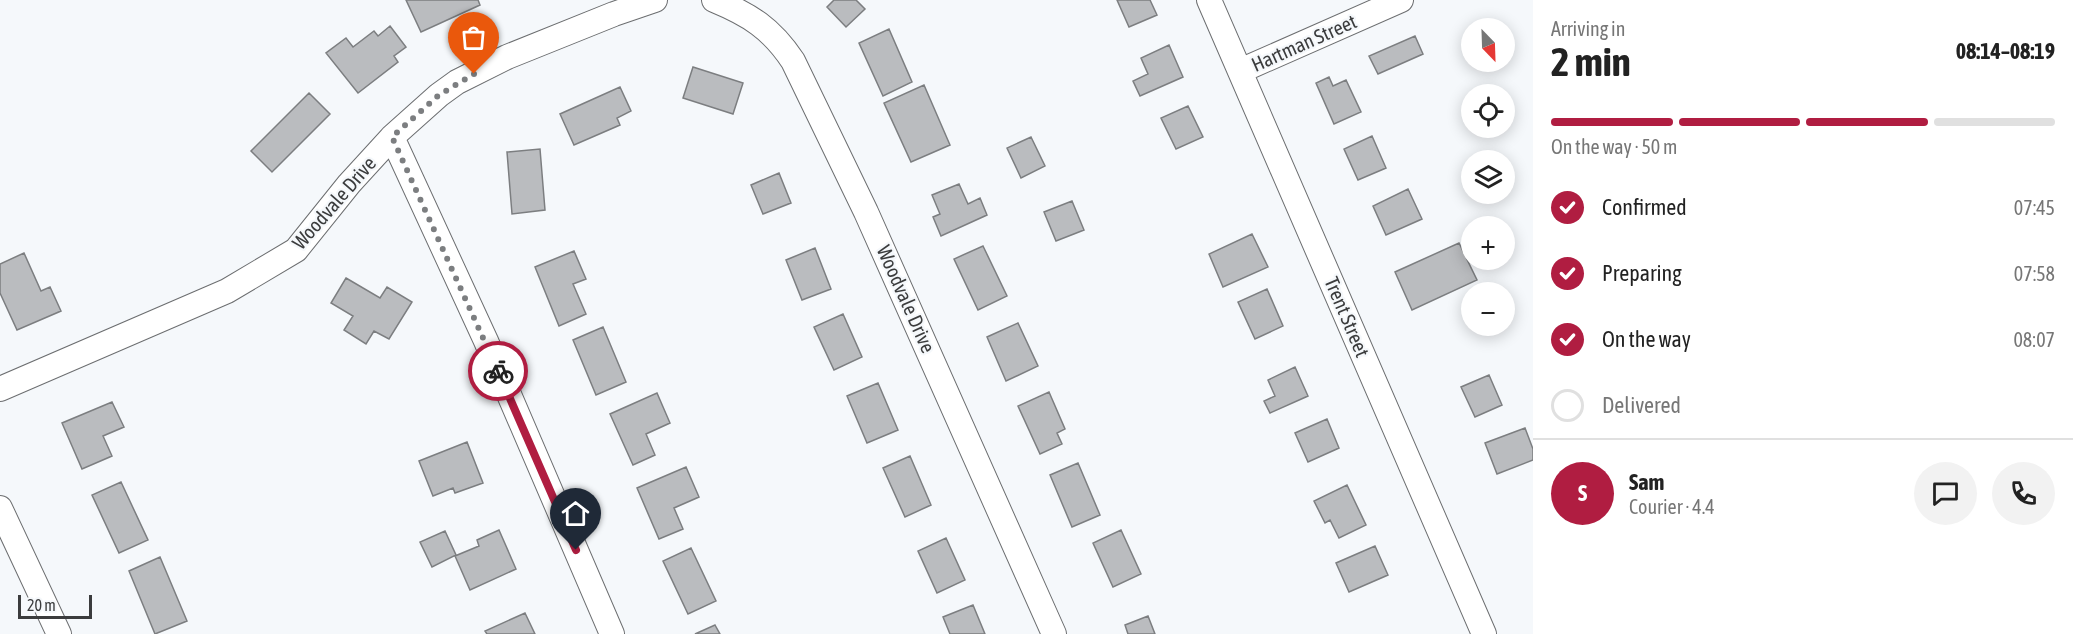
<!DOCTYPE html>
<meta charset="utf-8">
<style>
:root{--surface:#fff;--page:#f2f2f2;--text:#222;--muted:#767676;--line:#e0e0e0;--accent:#b01d41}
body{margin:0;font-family:"Asap Condensed",sans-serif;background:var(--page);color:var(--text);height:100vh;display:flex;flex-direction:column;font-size:22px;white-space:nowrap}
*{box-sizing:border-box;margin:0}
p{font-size:20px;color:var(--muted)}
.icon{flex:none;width:33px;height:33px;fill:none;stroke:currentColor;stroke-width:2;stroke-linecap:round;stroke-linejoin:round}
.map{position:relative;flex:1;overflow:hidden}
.sheet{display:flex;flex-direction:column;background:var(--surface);width:540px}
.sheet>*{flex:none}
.needle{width:39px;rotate:157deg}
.tools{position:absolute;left:1461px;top:18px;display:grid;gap:12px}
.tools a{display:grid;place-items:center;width:54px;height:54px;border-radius:50%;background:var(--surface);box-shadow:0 3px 15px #0003;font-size:30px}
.scale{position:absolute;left:18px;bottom:15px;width:74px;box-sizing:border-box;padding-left:6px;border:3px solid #3b3c3d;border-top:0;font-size:16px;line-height:21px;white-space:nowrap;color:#3b3c3d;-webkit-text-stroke:4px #f5f8fb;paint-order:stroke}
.pin{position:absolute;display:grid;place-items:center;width:51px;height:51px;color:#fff;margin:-62px -26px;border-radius:50% 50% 50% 0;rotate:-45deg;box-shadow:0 0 6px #0007}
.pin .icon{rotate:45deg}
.courier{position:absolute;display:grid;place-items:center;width:60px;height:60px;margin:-30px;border:4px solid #b01d41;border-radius:50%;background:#fff;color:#222;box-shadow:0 2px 8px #0007}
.headline em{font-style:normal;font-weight:700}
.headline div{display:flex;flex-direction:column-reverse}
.headline{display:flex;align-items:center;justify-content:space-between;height:102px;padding:0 18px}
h1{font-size:39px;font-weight:700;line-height:45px}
.bar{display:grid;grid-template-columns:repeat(4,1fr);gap:9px 6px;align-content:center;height:72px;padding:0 18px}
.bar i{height:8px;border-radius:4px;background:var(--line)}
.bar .selected{background:var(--accent)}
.bar p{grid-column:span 4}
.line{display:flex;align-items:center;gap:15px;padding:0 18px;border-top:2px solid var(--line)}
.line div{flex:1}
.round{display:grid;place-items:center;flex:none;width:63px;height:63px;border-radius:32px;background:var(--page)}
ol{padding:0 18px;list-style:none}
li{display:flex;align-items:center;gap:18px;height:66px}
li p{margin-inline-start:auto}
li .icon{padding:6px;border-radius:50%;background:var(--accent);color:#fff;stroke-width:4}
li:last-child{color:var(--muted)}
li i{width:33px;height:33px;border:3px solid var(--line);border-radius:50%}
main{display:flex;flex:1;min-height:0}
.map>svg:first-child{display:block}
</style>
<main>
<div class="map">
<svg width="1533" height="634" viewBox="0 0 1533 634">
<rect width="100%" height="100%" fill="#f5f8fb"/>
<!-- building -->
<path fill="#babcbf" stroke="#7c7e80" stroke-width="1.5" d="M406,0H478L480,5L421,32Z
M834,0H856L865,9L846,27L827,7Z
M1117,0H1150L1157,15L1129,27Z
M390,26L406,47L394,56L398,62L358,93L326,53L346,38L353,47L374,31L378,36Z
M889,29L912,82L883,96L859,43Z
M1415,36L1423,54L1378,74L1369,56Z
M1169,45L1183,77L1140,96L1133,81L1148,74L1141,58Z
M693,67L743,83L733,114L683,98Z
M1329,77L1333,86L1346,80L1361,112L1334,124L1316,83Z
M924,85L950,145L911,162L884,103Z
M620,87L631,111L617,118L620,125L574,145L560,114Z
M309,93L330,114L272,172L251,151Z
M1188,106L1203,137L1176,149L1161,118Z
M1372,136L1386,168L1358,180L1344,149Z
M1031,137L1045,166L1021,178L1007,148Z
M540,149L545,210L512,214L507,152Z
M779,173L791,203L763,214L751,185Z
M959,184L968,204L980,198L987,215L941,236L933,217L940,214L932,195Z
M1408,189L1422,219L1386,235L1373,206Z
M1072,201L1084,230L1056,241L1044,212Z
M1252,234L1268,267L1223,287L1209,254Z
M1459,243L1477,280L1412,310L1395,272Z
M983,246L1007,296L978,310L954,259Z
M815,248L831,289L802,300L786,260Z
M574,251L586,279L573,284L586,314L559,326L535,267Z
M24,253L41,291L50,287L61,311L17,330L0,293V264Z
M346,278L380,298L387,287L412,302L389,339L374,331L366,344L344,330L353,316L331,303Z
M1267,289L1283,326L1255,339L1238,302Z
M843,314L862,357L834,370L814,327Z
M1018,323L1038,366L1006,381L987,337Z
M603,327L626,382L596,395L573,340Z
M1295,367L1308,396L1270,413L1264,401L1275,396L1268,380Z
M1489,375L1502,405L1475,417L1461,387Z
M878,383L898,430L867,443L847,396Z
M1049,392L1065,429L1057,433L1062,444L1040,454L1018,406Z
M657,393L670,423L646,434L655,455L633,465L610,414Z
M112,402L124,427L103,436L112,456L82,469L62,423Z
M1327,419L1339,448L1308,462L1295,433Z
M1525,428L1533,449V460L1497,474L1485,443Z
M467,442L483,483L455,493L453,488L433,496L419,461Z
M910,456L931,505L905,517L883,468Z
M1078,463L1100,515L1072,527L1050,475Z
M686,467L699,497L674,508L683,529L659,539L637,488Z
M121,482L148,540L119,553L92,495Z
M1347,485L1366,525L1339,538L1330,520L1325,523L1314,501Z
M499,530L516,569L470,590L455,556L479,546L477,540Z
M1121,530L1141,574L1113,587L1093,543Z
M445,531L456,555L432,567L420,542Z
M946,538L965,580L937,593L918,551Z
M1375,546L1388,575L1349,592L1336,563Z
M691,548L716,601L688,614L663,561Z
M160,557L187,621L155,634L129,571Z
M973,605L985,634H950L943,617Z
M525,613L535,634H487L485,631Z
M1148,616L1155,634H1128L1125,625Z
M715,625L720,634H695Z"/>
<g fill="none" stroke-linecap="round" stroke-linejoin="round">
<defs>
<path id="minor" d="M714,0C750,15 771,28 793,61L866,212L1054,634
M1209,0L1484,634
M1240,71L1401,0
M392,137L486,341L612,634
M0,389L227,291L296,250L349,184L392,137L439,95L457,82L507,57L614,14L655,0
M0,508L59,634"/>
</defs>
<!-- minor casing -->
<use href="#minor" stroke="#6c6e70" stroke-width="26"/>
<!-- minor -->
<use href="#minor" stroke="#fff" stroke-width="24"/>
</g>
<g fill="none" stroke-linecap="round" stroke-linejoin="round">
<!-- done -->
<path stroke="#7c7e80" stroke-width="6" stroke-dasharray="0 10.8" d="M474,74L439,95L392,137L498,371"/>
<!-- route -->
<path stroke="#b01d41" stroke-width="8" d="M498,371L576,550"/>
</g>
<g text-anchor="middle" stroke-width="4.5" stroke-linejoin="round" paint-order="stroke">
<!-- street labels -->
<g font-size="20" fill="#3b3c3d" stroke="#f5f8fb">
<text transform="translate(1304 43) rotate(-24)" y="7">Hartman Street</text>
<text transform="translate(334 203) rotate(-49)" y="7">Woodvale Drive</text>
<text transform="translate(906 299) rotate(66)" y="7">Woodvale Drive</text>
<text transform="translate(1347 317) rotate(67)" y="7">Trent Street</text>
</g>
</g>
</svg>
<div class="tools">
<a><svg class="needle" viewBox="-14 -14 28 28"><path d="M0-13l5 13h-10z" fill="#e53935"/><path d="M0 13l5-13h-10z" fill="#767676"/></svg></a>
<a><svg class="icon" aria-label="locate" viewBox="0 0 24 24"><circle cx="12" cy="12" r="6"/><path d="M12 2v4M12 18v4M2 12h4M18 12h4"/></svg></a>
<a><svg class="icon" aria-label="layers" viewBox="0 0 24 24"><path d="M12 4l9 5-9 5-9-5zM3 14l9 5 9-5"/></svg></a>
<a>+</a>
<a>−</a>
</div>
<div class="scale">20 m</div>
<div class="pin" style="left:474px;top:74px;background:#ea580c"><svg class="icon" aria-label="bag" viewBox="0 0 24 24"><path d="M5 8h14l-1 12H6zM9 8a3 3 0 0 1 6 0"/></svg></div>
<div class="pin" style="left:576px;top:550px;background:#1f2937"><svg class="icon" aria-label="home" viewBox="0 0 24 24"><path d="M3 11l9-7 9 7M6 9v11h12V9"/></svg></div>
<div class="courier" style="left:498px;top:371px"><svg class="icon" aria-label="bike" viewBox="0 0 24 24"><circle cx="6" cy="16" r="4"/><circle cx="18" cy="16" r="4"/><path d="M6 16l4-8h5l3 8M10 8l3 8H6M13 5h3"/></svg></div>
</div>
<section class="sheet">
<div class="headline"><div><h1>2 min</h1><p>Arriving in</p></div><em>08:14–08:19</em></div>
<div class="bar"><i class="selected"></i><i class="selected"></i><i class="selected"></i><i></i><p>On the way · 50 m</p></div>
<ol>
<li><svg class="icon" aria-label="check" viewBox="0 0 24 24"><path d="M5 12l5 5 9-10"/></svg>Confirmed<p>07:45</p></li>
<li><svg class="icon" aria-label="check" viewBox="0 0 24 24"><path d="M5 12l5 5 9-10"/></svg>Preparing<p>07:58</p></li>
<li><svg class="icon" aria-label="check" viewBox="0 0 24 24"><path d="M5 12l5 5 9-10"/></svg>On the way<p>08:07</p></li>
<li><i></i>Delivered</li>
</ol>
<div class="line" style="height:108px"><b class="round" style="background:var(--accent);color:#fff">S</b><div><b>Sam</b><p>Courier · 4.4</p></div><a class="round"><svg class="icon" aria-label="chat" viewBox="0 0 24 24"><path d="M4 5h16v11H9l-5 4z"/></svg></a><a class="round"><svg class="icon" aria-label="phone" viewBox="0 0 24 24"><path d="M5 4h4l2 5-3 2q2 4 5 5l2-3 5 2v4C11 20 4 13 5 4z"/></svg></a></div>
</section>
</main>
